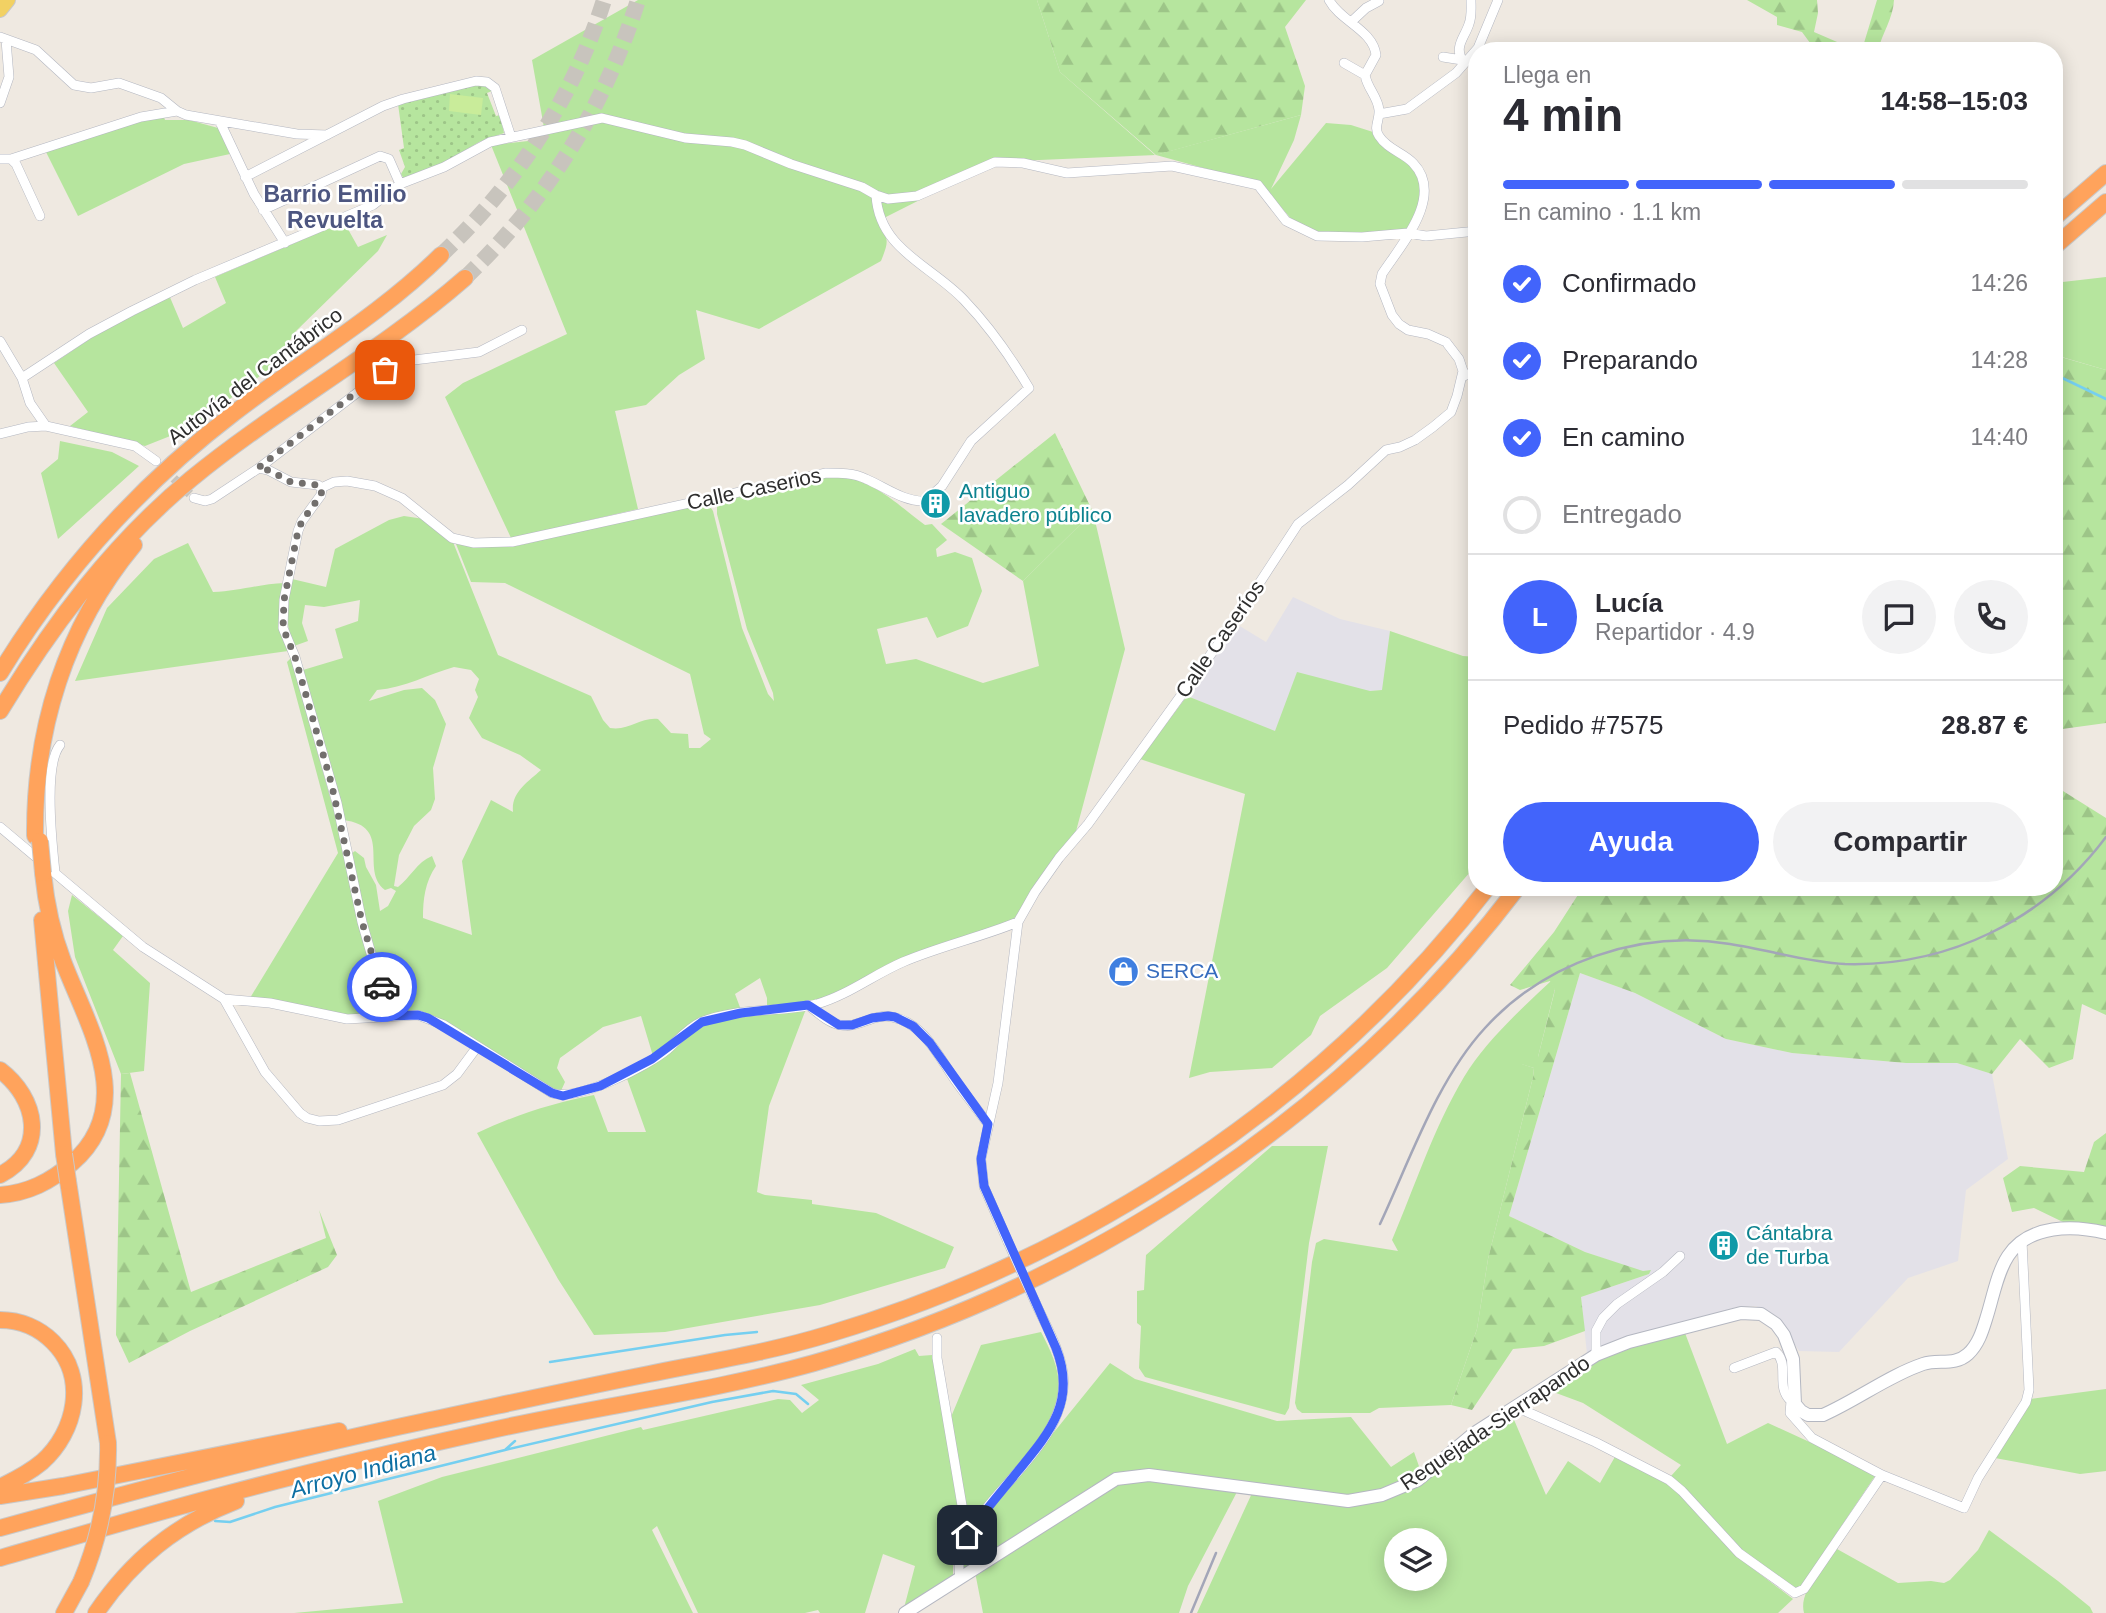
<!DOCTYPE html>
<html lang="es">
<meta charset="utf-8">
<style>
:root{--surface:#fff;--page:#f2f2f3;--text:#2b2b33;--muted:#7c7c81;--line:#e1e1e2;--accent:#4264fb}
body{margin:0;font-family:Arial,sans-serif;background:var(--page);color:var(--text);height:100vh;display:flex;flex-direction:column;font-size:26px;white-space:nowrap}
*{box-sizing:border-box;margin:0}
p{font-size:23px;color:var(--muted)}
.icon{flex:none;width:38px;height:38px;fill:none;stroke:currentColor;stroke-width:2;stroke-linecap:round;stroke-linejoin:round}
.map{position:relative;flex:1;overflow:hidden}
.sheet{position:absolute;left:1468px;top:42px;width:595px;height:854px;display:flex;flex-direction:column;background:var(--surface);border-radius:28px;box-shadow:0 4px 18px #0003}
.sheet>*{flex:none}
.fabs{position:absolute;left:1384px;top:1528px;display:grid;gap:14px}
.fabs a{display:grid;place-items:center;width:63px;height:63px;border-radius:50%;background:var(--surface);box-shadow:0 4px 18px #0003;font-size:35px}
.pin{position:absolute;display:grid;place-items:center;width:60px;height:60px;color:#fff;margin:-30px;border-radius:14px;box-shadow:0 4px 10px #0006}
.courier{position:absolute;display:grid;place-items:center;width:70px;height:70px;margin:-35px;border:5px solid #4264fb;border-radius:50%;background:#fff;color:#222;box-shadow:0 2px 9px #0007}
.headline em{font-style:normal;font-weight:800}
.headline div{display:flex;flex-direction:column-reverse}
.headline{display:flex;align-items:center;justify-content:space-between;height:119px;padding:0 35px}
h1{font-size:46px;font-weight:800;line-height:52px}
.bar{display:grid;grid-template-columns:repeat(4,1fr);gap:10px 7px;align-content:center;height:84px;padding:0 35px}
.bar i{height:9px;border-radius:5px;background:var(--line)}
.bar .active{background:var(--accent)}
.bar p{grid-column:span 4}
.line{display:flex;align-items:center;gap:18px;padding:0 35px;border-top:2px solid var(--line)}
.line div{flex:1}
.round{display:grid;place-items:center;flex:none;width:74px;height:74px;border-radius:37px;background:var(--page)}
ol{padding:0 35px;list-style:none}
li{display:flex;align-items:center;gap:21px;height:77px}
li p{margin-inline-start:auto}
li .icon{padding:7px;border-radius:50%;background:var(--accent);color:#fff;stroke-width:4}
li:last-child{color:var(--muted)}
li i{width:38px;height:38px;border:4px solid var(--line);border-radius:50%}
.button{display:flex;gap:14px;margin-top:auto;padding:14px 35px}
.button a{flex:1;height:80px;border-radius:42px;background:var(--accent);color:#fff;font-size:28px;font-weight:800;line-height:80px;text-align:center}
.button a+a{background:var(--page);color:var(--text)}
.map>svg:first-child{display:block}
</style>
<div class="map">
<svg width="2106" height="1613" viewBox="0 0 2106 1613">
<defs>
<pattern id="forest-firs" width="22" height="20" patternUnits="userSpaceOnUse" patternTransform="scale(1.75)"><rect width="22" height="20" fill="#b6e59e"/><path d="M5 1l3.5 6h-7zM16 11l3.5 6h-7z" fill="#9dc588"/></pattern>
<pattern id="park-dots" width="8" height="8" patternUnits="userSpaceOnUse" patternTransform="scale(1.75)"><rect width="8" height="8" fill="#b6e59e"/><path d="M2 2h.1M6 6h.1" fill="none" stroke="#9dc588" stroke-width="1.8" stroke-linecap="round"/></pattern>
</defs>
<rect width="100%" height="100%" fill="#efe9e1"/>
<!-- industrial -->
<path fill="#e3e1e8" d="M1293,597L1340,619L1390,631L1383,690L1370,691L1276,732L1187,696L1238,625L1266,642Z
M1580,973L1635,993L1726,1039L1792,1053L1906,1063H1957L1992,1074L2008,1159L1966,1190L1958,1261L1908,1278L1839,1352L1799,1351L1778,1317L1756,1306L1737,1307L1601,1346L1587,1354L1581,1297L1649,1274L1585,1252L1509,1216Z"/>
<!-- grass -->
<path fill="#b6e59e" fill-rule="evenodd" d="M638,0H1037L1060,72L1155,155L1301,115L1294,140L1271,189L1326,123L1351,125L1373,132L1412,166L1421,184L1418,214L1409,228L1402,232L1346,235L1313,231L1293,221L1268,192L1240,178L1156,155L995,162L878,221C889,240 889,241 881,261L759,329L696,310L705,359L679,375L646,405L615,411L638,509L511,538L445,397L463,383L567,334L491,145L546,139L532,60Z
M163,115L165,120H189L218,128L230,154L184,164L78,216L45,150Z
M344,222L358,247L387,235L378,251L296,331L273,366L193,427L145,446L70,426L88,412L54,363L103,330L169,295L183,328L226,303L215,277Z
M2106,277V370L2055,355L2054,283Z
M60,441L112,452L139,466L58,539L41,473L58,459Z
M829,475C871,477 893,501 925,525L932,524L947,540L936,549L937,557L955,552L972,558L982,591L968,626L937,638L927,617L877,629L886,664L916,659L983,683L1039,666L1023,581L1093,512L1125,649L1075,835L1017,916L1010,921L827,998L767,1007V998L760,978L735,994L741,1010L716,1013L653,1056L641,1016L603,1027L560,1058L557,1068L565,1082L560,1093L445,1022L392,1013L365,922L351,854L355,851L364,858L366,867L376,885L380,911L388,906L396,891L391,888L385,890C359,870 394,826 343,820L303,670L343,658L335,629L358,621L360,600L324,607L305,605L302,623L308,641L294,646C284,619 286,606 292,579L326,587L335,549L389,520L404,516L424,519L453,542L498,655L591,696L603,720L610,728C630,731 640,717 658,719L671,733L688,734L689,748H700L711,739L704,734L690,674L505,583L471,582L456,544L489,547L516,546L707,502L713,511L742,628L768,694L774,701L773,693L747,629L717,514V505L719,500ZM454,667L471,670L479,679L475,690L478,697L469,718L482,738L520,755L541,770C528,782 511,792 513,812L491,800L462,861L472,935L423,918C423,899 425,882 436,866L432,856C417,862 410,878 398,887L394,886L399,855L414,826L431,810L435,799L433,768L446,724L435,700L422,688L404,690L369,701L377,690C404,688 429,674 454,667Z
M188,543L213,592C239,591 259,584 285,583L279,630L288,651L75,681L107,608L154,559Z
M1390,631L1463,656L1477,657V864L1387,968L1320,1016L1311,1035L1272,1068L1210,1072L1189,1078L1245,794L1140,759L1187,696L1275,731L1297,672L1370,691L1382,690Z
M291,658L334,811L384,1013L352,1018L250,998L338,853L287,662Z
M72,895L123,936L113,950L150,983L144,1071L121,1074L75,957L68,911Z
M1551,981L1555,989L1538,1057L1522,1064L1534,1068L1533,1077L1488,1259L1477,1329L1451,1405L1379,1408L1370,1413H1302L1297,1409L1295,1403L1312,1262L1316,1243L1324,1239L1398,1251L1392,1240C1415,1186 1434,1127 1464,1077C1486,1041 1520,1010 1551,981Z
M806,1009L769,1106L757,1192L765,1195L812,1200V1204L876,1213L954,1247L945,1268L820,1305L665,1332L594,1335L558,1279L477,1133C515,1115 553,1103 594,1095L608,1132H646L626,1076L689,1032L716,1020Z
M1272,1146H1328L1309,1243L1289,1408L1285,1415L1145,1377L1139,1368L1141,1326L1137,1323V1291L1144,1290L1146,1255Z
M1041,1332C1050,1349 1059,1367 1059,1388C1058,1430 996,1492 969,1525L951,1417L981,1345Z
M1685,1333L1727,1444L1768,1423L1877,1473L1799,1589L1788,1588L1745,1555L1713,1524L1686,1489L1671,1476L1681,1465L1583,1403L1548,1390L1605,1356L1622,1349Z
M915,1349L919,1356L932,1355L944,1405L963,1532L953,1566V1576L904,1608L915,1566L883,1554L865,1613H820L818,1610L805,1613H698L657,1526L652,1530L693,1613H294L403,1603L378,1501L442,1477L641,1427L643,1430L778,1399L790,1400L802,1413L819,1400L801,1385L878,1364Z
M1110,1363L1135,1379L1277,1421L1351,1417L1391,1467L1414,1452L1421,1472L1403,1483L1356,1497L1147,1470C1125,1470 1110,1476 1091,1487L964,1571L962,1562L973,1532Z
M2106,1389V1471L2080,1474L1995,1458L2030,1399Z
M1512,1415L1546,1495L1568,1461L1600,1483L1616,1455L1663,1479L1683,1494L1739,1558L1793,1599L1778,1613H1197L1253,1491C1287,1496 1338,1508 1371,1503C1409,1498 1433,1468 1462,1447C1477,1435 1495,1425 1512,1415ZM1396,1540H1435V1578H1396Z
M1140,1478L1238,1490L1188,1586L1179,1613H983L975,1572L1113,1485Z
M1989,1530L2058,1581L2090,1607L2093,1613H1804C1798,1591 1825,1566 1837,1549L1898,1583L1931,1581L1944,1583L1950,1580L1978,1550Z"/>
<!-- forest -->
<path fill="url(#forest-firs)" d="M1037,0H1306L1285,27L1305,86L1301,115L1156,155L1060,72Z
M1747,0H1817L1818,13L1814,32L1851,48L1864,43L1877,0H1894C1893,19 1882,33 1878,51H1829L1813,47L1802,32L1777,25V17Z
M2054,355L2106,370V723L2055,730Z
M1055,433L1093,512L1023,581L941,524Z
M2055,786L2106,818V1015L2082,1004L2073,1059L2049,1068L2020,1039L1992,1074L1957,1063H1906L1792,1053L1726,1039L1635,993L1580,973L1509,1216L1585,1252L1643,1271L1651,1270L1649,1274L1581,1297L1585,1331L1544,1346L1513,1349L1472,1410L1451,1405L1477,1329L1488,1259L1533,1077L1534,1068L1521,1064L1528,1056L1538,1057L1555,990L1550,981L1520,990L1510,985L1554,932L1583,887H2054Z
M130,1073L191,1292L326,1238L319,1210L337,1255L328,1267L190,1331L129,1363L116,1335L121,1074Z
M2106,1133V1227L2065,1223L2034,1208L2012,1212L2003,1178L2020,1166L2084,1172L2094,1142Z"/>
<!-- park -->
<path fill="url(#park-dots)" d="M483,83L492,91L487,93L496,116L500,115L504,133L479,142L444,163L404,179L401,174L405,167L399,150L404,148L398,104Z"/>
<!-- pitch -->
<path fill="#c9ec9a" d="M450,94L483,98L481,115L449,111Z"/>
<g fill="none" stroke-linecap="round" stroke-linejoin="round">
<!-- stream -->
<path stroke="#75cff0" stroke-width="2.5" d="M2054,374L2106,399
M550,1362L725,1335L757,1332
M505,1450L712,1402L773,1391L796,1394L808,1404
M215,1521L230,1522L275,1507L505,1450L515,1441"/>
<!-- street-tunnel -->
<path stroke="#c8c4bd" stroke-width="9" stroke-dasharray="9 4.5" stroke-linecap="butt" d="M164,469L194,498"/>
<!-- highway-tunnel -->
<path stroke="#c8c4bd" stroke-width="16" stroke-dasharray="16 8" stroke-linecap="butt" d="M441,255C516,184 573,99 604,0
M465,278C547,199 604,109 638,0"/>
<defs>
<path id="street" d="M1351,22L1366,8L1379,1
M0,37L36,50L74,85L91,88L119,83L161,98L177,111L186,115L297,134L327,135
M1443,57L1462,60
M1344,63L1365,75
M1464,63C1453,47 1464,39 1469,24C1472,16 1471,8 1471,0
M0,103L9,77L6,40
M1379,114L1407,109L1456,73L1478,48L1498,0
M220,122L254,194L285,243
M0,159H11L16,164L40,216
M11,159L141,117L177,111
M245,177L383,106L403,99L476,81L487,82L495,88L511,137
M263,210L380,156L389,159L400,184
M0,341L22,378L89,334L132,311L195,280L373,205L400,184L444,167L490,142L602,118L685,138L732,142L745,145L791,164L862,187L876,195L888,199L917,196L995,162L1023,163L1067,173L1172,166L1258,185L1286,221L1317,236L1362,237L1408,233L1426,236L1477,231
M1462,377L1477,370
M22,378L30,403L46,426
M0,434L28,427L46,426L135,446L156,461
M259,468L392,366L406,361L479,352L522,330
M321,488L334,482L347,481L375,486L402,498L452,538L474,543L512,542L826,473C840,473 854,473 866,479C885,487 904,502 925,501L942,486L971,441L1029,388C1010,356 990,327 964,300C931,265 879,250 876,195
M194,498L205,501L212,499L259,468L268,470L291,482L318,485L322,489L321,495L302,521L298,531L284,600L283,628L295,657L337,803L362,922L389,1016
M0,827L143,947L224,999L265,1072L300,1113L307,1118L319,1121L338,1120L443,1085L457,1074L477,1047
M55,872C52,844 43,766 60,745
M224,999L270,1003L347,1019L418,1015L444,1025L552,1093C577,1102 648,1066 668,1049C679,1039 688,1028 701,1022C737,1007 779,1013 817,1004C848,995 873,975 903,962C941,946 981,937 1018,922
M808,1005C817,1012 828,1023 840,1025C857,1029 874,1013 892,1017C923,1022 939,1057 955,1080C966,1095 977,1109 988,1124
M1008,1242L984,1187L981,1159L998,1083L1018,922L1035,892L1059,858L1088,824L1232,625L1298,524L1348,485L1386,450L1400,447L1415,440L1433,427L1451,412L1457,396L1463,371L1459,359L1446,342L1428,334L1408,330L1399,324L1392,315L1380,284L1382,274C1401,245 1445,196 1413,163C1404,153 1387,149 1379,136C1373,127 1380,120 1379,110C1378,97 1367,88 1365,75L1376,55C1373,30 1340,21 1329,0
M937,1338V1358L967,1535
M1596,1355V1331L1603,1318L1617,1304L1663,1272L1680,1256
M1734,1368L1776,1352C1790,1365 1775,1387 1791,1401L1794,1400
M1791,1401L1790,1413L1812,1438L1882,1475L1964,1508L1978,1478L2026,1402L2029,1390L2022,1241
M1516,1407L1595,1442L1669,1480L1682,1491L1739,1553L1795,1593L1804,1589L1882,1475
M960,1577C946,1510 1072,1456 1063,1374C1060,1349 1046,1326 1036,1304"/>
<path id="secondary" d="M905,1613L1116,1479L1149,1475L1348,1501L1382,1495L1418,1480L1473,1434L1596,1355L1629,1342L1741,1313L1761,1314L1776,1324L1784,1335L1793,1359L1795,1404L1801,1411L1808,1415H1823C1857,1400 1888,1376 1923,1364C1938,1359 1955,1366 1968,1354C1979,1344 1983,1329 1987,1316C1993,1297 1997,1273 2008,1256C2029,1224 2074,1225 2106,1233"/>
<path id="primary" d="M0,10L8,0"/>
<path id="highway" d="M2054,218L2106,173
M2054,247L2106,202
M0,673C61,573 141,484 234,413C303,360 379,316 441,255
M0,711C52,625 113,543 191,479C279,407 379,353 465,278
M35,836C34,730 65,628 134,545
M42,920L64,1154
M0,1070C37,1098 48,1150 0,1175
M68,1181L108,1443
M0,1195C28,1193 50,1182 72,1163C139,1105 87,1025 63,961C52,932 46,903 43,873
M0,1320C20,1320 39,1328 53,1342C88,1377 76,1432 42,1462C30,1472 15,1480 0,1487
M0,1496L63,1486L339,1431
M0,1528C139,1490 279,1452 421,1422C497,1406 573,1389 649,1374C709,1362 770,1352 829,1334C1086,1257 1323,1101 1488,887
M0,1558C77,1536 153,1513 230,1493C316,1470 402,1450 488,1431C596,1406 707,1393 814,1363C1089,1284 1345,1115 1518,887
M64,1613L81,1582
M96,1613C132,1560 176,1524 236,1501"/>
</defs>
<!-- street casing -->
<use href="#street" stroke="#b4b7c1" stroke-width="10"/>
<!-- secondary casing -->
<use href="#secondary" stroke="#b4b7c1" stroke-width="14"/>
<!-- primary casing -->
<use href="#primary" stroke="#c9c9c9" stroke-width="16"/>
<!-- highway casing -->
<use href="#highway" stroke="#c9c9c9" stroke-width="18"/>
<!-- street -->
<use href="#street" stroke="#fff" stroke-width="9"/>
<!-- secondary -->
<use href="#secondary" stroke="#fff" stroke-width="12"/>
<!-- primary -->
<use href="#primary" stroke="#f2d163" stroke-width="14"/>
<!-- highway -->
<use href="#highway" stroke="#ffa35c" stroke-width="16"/>
<!-- rail -->
<path stroke="#a3a6b8" stroke-width="2.5" d="M1380,1224C1410,1160 1437,1080 1485,1028C1545,962 1641,929 1730,944C1769,950 1806,962 1845,964C1948,967 2044,920 2106,837
M1191,1613L1216,1553"/>
<defs>
<path id="street-bridge" d="M1008,1242L1036,1304"/>
<path id="highway-bridge" d="M40,841L43,873
M64,1154L68,1181
M81,1582C100,1537 109,1492 108,1443"/>
</defs>
<!-- street-bridge casing -->
<use href="#street-bridge" stroke="#b4b7c1" stroke-width="10" stroke-linecap="butt"/>
<!-- highway-bridge casing -->
<use href="#highway-bridge" stroke="#c9c9c9" stroke-width="18" stroke-linecap="butt"/>
<!-- street-bridge -->
<use href="#street-bridge" stroke="#fff" stroke-width="9"/>
<!-- highway-bridge -->
<use href="#highway-bridge" stroke="#ffa35c" stroke-width="16"/>
</g>
<g fill="none" stroke-linecap="round" stroke-linejoin="round">
<!-- done -->
<path stroke="#726f6d" stroke-width="7" stroke-dasharray="0 12.6" d="M382,987L362,922L331,782L295,657L283,628L284,600L298,531L302,521L321,495L322,489L318,485L291,482L268,470L258,468L385,370"/>
<!-- route -->
<path stroke="#4264fb" stroke-width="9" d="M382,987L389,1016L418,1015L428,1018L552,1093L563,1096L600,1086L652,1059L702,1022L741,1013L808,1005L839,1025H852L872,1018L888,1016L895,1017L913,1026L930,1043L988,1124L981,1159L984,1186L1056,1348C1077,1401 1050,1432 1018,1471C1001,1492 983,1513 967,1535"/>
</g>
<!-- icons -->
<defs>
<symbol id="building-disc" viewBox="-11 -11 22 22"><circle r="9.5" fill="#0f9aa8" stroke="#fff"/><path d="M-4-6H4V6H1V3H-1V6H-4ZM-2.5-4.3h1.7v1.8h-1.7ZM.8-4.3h1.7v1.8H.8ZM-2.5-1h1.7V.8h-1.7ZM.8-1h1.7V.8H.8Z" fill="#fff"/></symbol>
<symbol id="shop-disc" viewBox="-11 -11 22 22"><circle r="9.5" fill="#3f7fe0" stroke="#fff"/><path d="M-5-2.5h2.3a2.7 3.5 0 0 1 5.4 0H5L5.5 6h-11ZM-1.5-2.5h3a1.5 2.3 0 0 0-3 0Z" fill="#fff"/></symbol>
</defs>
<g fill-rule="evenodd">
<use href="#building-disc" x="918" y="486" width="35" height="35"/>
<use href="#shop-disc" x="1106" y="954" width="35" height="35"/>
<use href="#building-disc" x="1706" y="1228" width="35" height="35"/>
</g>
<g text-anchor="middle" stroke-width="5" stroke-linejoin="round" paint-order="stroke">
<!-- street labels -->
<g font-size="21" fill="#2e2e2e" stroke="#fff">
<text transform="translate(255 376) rotate(-37)" y="7">Autovía del Cantábrico</text>
<text transform="translate(754 489) rotate(-12)" y="7">Calle Caserios</text>
<text transform="translate(1220 639) rotate(-55)" y="7">Calle Caseríos</text>
<text transform="translate(1495 1423) rotate(-34)" y="7">Requejada-Sierrapando</text>
</g>
<!-- culture labels -->
<g font-size="21" fill="#0d838f" stroke="#fff" text-anchor="start">
<text x="959" y="498">Antiguo<tspan x="959" dy="24">lavadero público</tspan></text>
<text x="1746" y="1240">Cántabra<tspan x="1746" dy="24">de Turba</tspan></text>
</g>
<!-- shop labels -->
<g font-size="21" fill="#366cbe" stroke="#fff" text-anchor="start">
<text x="1146" y="978">SERCA</text>
</g>
<!-- neighbourhood labels -->
<g font-size="23" font-weight="bold" fill="#4d5680" stroke="#fff">
<text x="335" y="202">Barrio Emilio<tspan x="335" dy="26">Revuelta</tspan></text>
</g>
<!-- water labels -->
<g font-size="23" font-style="italic" fill="#0d6fa3" stroke="#fff">
<text transform="translate(363 1471) rotate(-15)" y="8">Arroyo Indiana</text>
</g>
</g>
</svg>
<div class="fabs">
<a><svg class="icon" aria-label="layers" viewBox="0 0 24 24"><path d="M12 4l9 5-9 5-9-5zM3 14l9 5 9-5"/></svg></a>
</div>
<div class="pin" style="left:385px;top:370px;background:#ea580c"><svg class="icon" aria-label="bag" viewBox="0 0 24 24"><path d="M5 8h14l-1 12H6zM9 8a3 3 0 0 1 6 0"/></svg></div>
<div class="pin" style="left:967px;top:1535px;background:#1f2937"><svg class="icon" aria-label="home" viewBox="0 0 24 24"><path d="M3 11l9-7 9 7M6 9v11h12V9"/></svg></div>
<div class="courier" style="left:382px;top:987px"><svg class="icon" aria-label="car" viewBox="0 0 24 24"><path d="M5 17H2v-5l4-1 3-4h7l3 4 3 1v5h-3M9 17h6M6 11h13"/><circle cx="7" cy="17" r="2"/><circle cx="17" cy="17" r="2"/></svg></div>
<section class="sheet">
<div class="headline"><div><h1>4 min</h1><p>Llega en</p></div><em>14:58–15:03</em></div>
<div class="bar"><i class="active"></i><i class="active"></i><i class="active"></i><i></i><p>En camino · 1.1 km</p></div>
<ol>
<li><svg class="icon" aria-label="check" viewBox="0 0 24 24"><path d="M5 12l5 5 9-10"/></svg>Confirmado<p>14:26</p></li>
<li><svg class="icon" aria-label="check" viewBox="0 0 24 24"><path d="M5 12l5 5 9-10"/></svg>Preparando<p>14:28</p></li>
<li><svg class="icon" aria-label="check" viewBox="0 0 24 24"><path d="M5 12l5 5 9-10"/></svg>En camino<p>14:40</p></li>
<li><i></i>Entregado</li>
</ol>
<div class="line" style="height:126px"><b class="round" style="background:var(--accent);color:#fff">L</b><div><b>Lucía</b><p>Repartidor · 4.9</p></div><a class="round"><svg class="icon" aria-label="chat" viewBox="0 0 24 24"><path d="M4 5h16v11H9l-5 4z"/></svg></a><a class="round"><svg class="icon" aria-label="phone" viewBox="0 0 24 24"><path d="M5 4h4l2 5-3 2q2 4 5 5l2-3 5 2v4C11 20 4 13 5 4z"/></svg></a></div>
<div class="line" style="height:91px"><div>Pedido #7575</div><b>28.87 €</b></div>
<div class="button"><a>Ayuda</a><a>Compartir</a></div>
</section>
</div>
